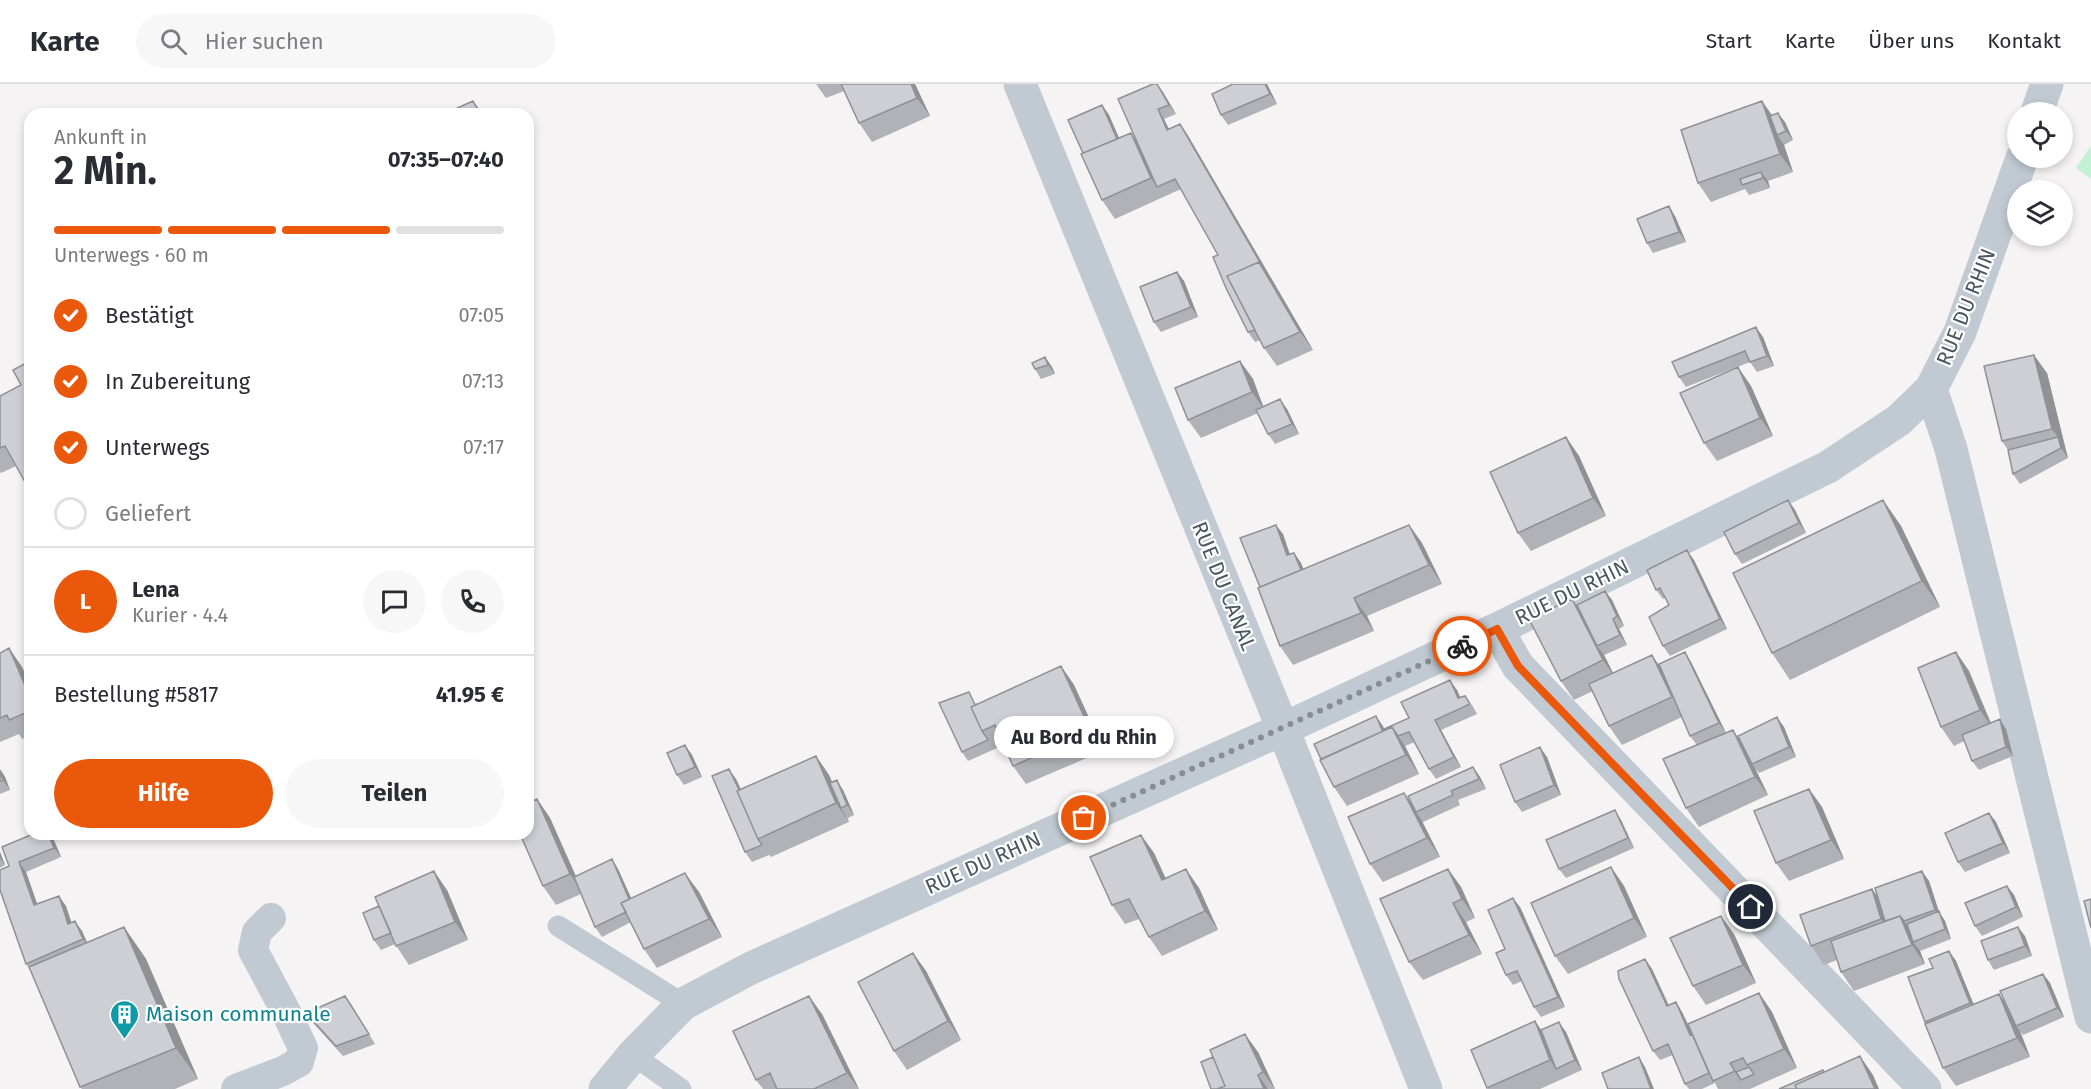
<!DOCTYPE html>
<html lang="de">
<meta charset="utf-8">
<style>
:root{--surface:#fff;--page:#f7f7f7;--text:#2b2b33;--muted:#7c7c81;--line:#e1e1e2;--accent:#ea580c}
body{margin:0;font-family:"Fira Sans",sans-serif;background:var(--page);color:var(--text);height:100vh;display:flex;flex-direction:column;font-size:22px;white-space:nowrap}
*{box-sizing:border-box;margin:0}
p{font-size:20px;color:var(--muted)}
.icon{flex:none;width:33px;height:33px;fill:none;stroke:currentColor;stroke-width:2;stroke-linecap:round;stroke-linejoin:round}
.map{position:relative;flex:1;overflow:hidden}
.side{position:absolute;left:24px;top:24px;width:510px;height:732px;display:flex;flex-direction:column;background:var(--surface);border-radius:18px;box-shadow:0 3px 9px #0003}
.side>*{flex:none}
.fabs{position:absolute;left:2007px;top:18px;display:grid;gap:12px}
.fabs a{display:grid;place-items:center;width:66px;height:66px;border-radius:50%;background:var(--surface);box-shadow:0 3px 9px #0003;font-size:30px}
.pin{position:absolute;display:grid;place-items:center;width:51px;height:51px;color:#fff;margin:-26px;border:3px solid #fff;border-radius:50%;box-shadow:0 2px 6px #0007}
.courier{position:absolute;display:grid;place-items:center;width:60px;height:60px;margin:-30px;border:4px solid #ea580c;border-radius:50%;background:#fff;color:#222;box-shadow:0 2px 8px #0007}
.bubble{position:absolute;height:42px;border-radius:21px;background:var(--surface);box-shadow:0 3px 9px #0003;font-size:20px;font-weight:700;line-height:42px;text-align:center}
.head em{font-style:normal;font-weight:700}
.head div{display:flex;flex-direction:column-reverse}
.head{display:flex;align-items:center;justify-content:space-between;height:102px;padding:0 30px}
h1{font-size:39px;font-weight:700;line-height:45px}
.bar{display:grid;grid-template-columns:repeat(4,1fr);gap:9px 6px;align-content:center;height:72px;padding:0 30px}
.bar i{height:8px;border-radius:4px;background:var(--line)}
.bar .current{background:var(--accent)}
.bar p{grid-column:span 4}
.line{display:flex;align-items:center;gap:15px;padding:0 30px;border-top:2px solid var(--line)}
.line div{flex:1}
.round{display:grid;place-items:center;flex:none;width:63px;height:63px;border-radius:32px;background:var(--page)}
ol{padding:0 30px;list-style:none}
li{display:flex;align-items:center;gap:18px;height:66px}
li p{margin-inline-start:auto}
li .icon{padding:6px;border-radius:50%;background:var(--accent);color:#fff;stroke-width:4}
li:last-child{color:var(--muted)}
li i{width:33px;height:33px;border:3px solid var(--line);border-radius:50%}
.action{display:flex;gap:12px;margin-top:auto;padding:12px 30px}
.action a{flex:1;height:69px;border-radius:36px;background:var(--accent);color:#fff;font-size:24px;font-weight:700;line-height:69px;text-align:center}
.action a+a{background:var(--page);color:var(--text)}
header{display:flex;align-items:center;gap:36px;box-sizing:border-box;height:84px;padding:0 30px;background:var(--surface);border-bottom:2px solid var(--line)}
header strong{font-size:28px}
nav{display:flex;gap:33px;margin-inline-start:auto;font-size:21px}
.search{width:420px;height:54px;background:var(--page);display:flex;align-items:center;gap:15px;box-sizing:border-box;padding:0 21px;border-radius:33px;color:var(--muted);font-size:22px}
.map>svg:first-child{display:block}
</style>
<header>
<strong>Karte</strong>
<div class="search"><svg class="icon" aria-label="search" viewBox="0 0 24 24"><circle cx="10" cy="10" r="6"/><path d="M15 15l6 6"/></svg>Hier suchen</div>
<nav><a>Start</a><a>Karte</a><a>Über uns</a><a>Kontakt</a></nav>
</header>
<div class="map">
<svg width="2091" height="1005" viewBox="0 0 2091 1005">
<rect width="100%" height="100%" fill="#f5f3f3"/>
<!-- grass -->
<path fill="#c3f1d5" d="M2091,62V95L2076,84Z"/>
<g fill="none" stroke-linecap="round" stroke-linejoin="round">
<!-- service -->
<path stroke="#c1cad2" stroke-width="21" d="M558,842L683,920
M633,971L681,1005"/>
<!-- pedestrian -->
<path stroke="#c1cad2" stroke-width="30" d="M236,1005L283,987L299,978L303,964L285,926L253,866L257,848L271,834"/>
<!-- minor -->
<path stroke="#c1cad2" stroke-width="33" d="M1020,0L1283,645L1426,1005
M2037,28L2047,0
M1931,305L1951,365L2091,933
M1497,545L1518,582L1925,1005
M605,1005L633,971L683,920L751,884L1283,645L1497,545L1828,383L1899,336L1931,305L1960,248L2022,74"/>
</g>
<!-- wall -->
<path fill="#b0b2b7" d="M816,0H915L930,32L872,58L859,39L844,7L826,14Z
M1157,0L1176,30L1164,35L1169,45L1187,50L1313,266L1277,282L1264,264L1260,256L1255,258L1248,248L1218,171L1181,105L1115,135L1102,116L1083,69L1102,21L1109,31L1119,54L1131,49L1137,58Z
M1267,0L1277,20L1228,41L1221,31Z
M1762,17L1772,31L1785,38L1793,56L1784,61L1793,88L1768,97L1770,104L1749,111L1745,105L1711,118L1698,99Z
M1675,132L1686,158L1653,169L1647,159Z
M1177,188L1184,197L1198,233L1161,248L1154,238Z
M1763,253L1774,282L1757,288L1750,278L1686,303L1679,293Z
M1045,273L1052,283L1055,290L1041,295L1035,285Z
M30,277V405L16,382L1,389L0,388V312L21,301Z
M1240,277L1253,295L1263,323L1287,325L1299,350L1275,360L1268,350L1258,329L1201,354L1188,336Z
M2047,289L2068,374L2020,400L2013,390L2008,366L2002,357Z
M1751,302L1773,352L1717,377L1704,359Z
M1566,353L1579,372L1606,432L1531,467L1518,449Z
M1788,416L1795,426L1806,449L1742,480L1735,470Z
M1883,416L1901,442L1940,523L1790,596L1772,569Z
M1409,441L1422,459L1442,500L1367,532L1374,547L1293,581L1280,562L1260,503L1283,450L1290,470L1294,469L1301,479L1303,485Z
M1694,476L1727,545L1670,572L1663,562L1669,521L1665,514L1663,515L1656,506Z
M1605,507L1612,516L1624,542L1619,545L1627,561L1604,571L1613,589L1659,580L1685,568L1691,578L1726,649L1704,658L1740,656L1784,643L1796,673L1759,689L1755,684L1768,711L1699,743L1686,724L1697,661L1690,652L1682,633L1622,661L1609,642L1593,607L1574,616L1561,597L1572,515L1579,524Z
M9,564L22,583L30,601V651L22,655L19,650L0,658V569Z
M1956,568L1969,587L1991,639L2006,645L2013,672L1979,686L1972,677L1964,657L1954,662L1941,643Z
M1061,582L1074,601L1100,658L1096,670L1026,700L1013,682L1004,661L968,677L962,668L976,618L977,620Z
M1457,606L1460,614L1472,621L1477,630L1441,646L1461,683L1436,695L1429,685L1415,658L1405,662L1419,690L1347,722L1334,703L1321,675L1376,632L1384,646L1409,634Z
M685,661L692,671L702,693L684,701L677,691Z
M816,672L829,691L832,698L843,706L854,731L848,734L847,732L849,738L771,773L769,771L752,778L745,768L736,695L741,705Z
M1547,673L1561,711L1522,728L1515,718Z
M1473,683L1480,693L1486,705L1458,716L1460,721L1423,738L1422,737L1440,773L1383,798L1370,780L1411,719Z
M0,685L5,693L10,706L0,710Z
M1809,705L1822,723L1844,775L1789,797L1776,779Z
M537,715L550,734L576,792L612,775L618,785L631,814L699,808L722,853L657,884L644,865L631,838L602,853L595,843L581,810L556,821L543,802Z
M1615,726L1621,736L1634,764L1566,794L1559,785Z
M1989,729L1996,738L2010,769L1965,788L1958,778Z
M33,750H50L53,754L61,773L26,788L37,820L66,822L71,839L82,847L87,859L124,843L146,875L198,995L175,1005H82L80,1003L29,884L26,880L9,782Z
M1141,751L1154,769L1166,795L1199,804L1218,846L1162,872L1149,853L1139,835L1125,840L1112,821Z
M0,768L5,781L0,784Z
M1611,783L1624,802L1647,853L1568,890L1555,872Z
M1448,785L1461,803L1475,834L1466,838L1482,870L1423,896L1409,878Z
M1929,797L1939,828L1945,837L1951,855L1920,867L1925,880L1854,907L1841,888L1837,876L1824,881L1811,862L1872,805L1878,813Z
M2007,802L2014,811L2023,833L1982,852L1975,842Z
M447,806L468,856L409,881L395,860L381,866L374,856Z
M1520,823L1565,923L1541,933L1534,923L1522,897L1513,901L1506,891L1505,865Z
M1721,832L1734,850L1756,899L1706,921L1693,902Z
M2025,852L2032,872L1994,886L1988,876Z
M1949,867L1956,877L1974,921L1999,910L2006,920L2043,890L2050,899L2064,933L2023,951L2020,947L2030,973L1956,1002L1943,984L1925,938L1933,884Z
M913,869L926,887L961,956L907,986L894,967Z
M1645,875L1652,885L1669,921L1676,918L1682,928L1688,940L1759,909L1772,928L1797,984L1750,1005H1718L1715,999L1702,1005H1689L1685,1000L1673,971L1660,976L1653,967Z
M352,922L375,960L343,972L313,939L306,929Z
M822,930L859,1005H763L756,996Z
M1535,937L1541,946L1566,948L1582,986L1540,1005H1488L1471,966Z
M1258,968L1275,1005H1211Z"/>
<!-- shaded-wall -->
<path fill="#909195" d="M911,0H915L930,32L917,14Z
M1157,0L1163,8L1176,30L1169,21Z
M1265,0H1267L1277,20L1270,10Z
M473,17L483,30H480Z
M1762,17L1775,36L1777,51L1784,61L1793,88L1780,70Z
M1102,21L1109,31L1128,75L1122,65Z
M1158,25L1164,35L1174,56L1167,46Z
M1778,29L1785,38L1793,56L1786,47Z
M1180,40L1187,50L1313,266L1300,248Z
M1131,49L1144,68L1157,103L1151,94Z
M1761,88L1768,97L1770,104L1763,94Z
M1669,122L1675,132L1686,158L1679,148Z
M1177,188L1184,197L1198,233L1191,223Z
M1756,243L1763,253L1774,282L1767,272Z
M2034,271L2047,289L2065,363L2052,345Z
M1045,273L1052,283L1055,290L1048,281Z
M1240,277L1253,295L1265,327L1252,308Z
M1738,283L1751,302L1773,352L1760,334Z
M1280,315L1287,325L1299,350L1292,340Z
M1566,353L1579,372L1606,432L1593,414Z
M2058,353L2065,363L2068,374L2061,364Z
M1788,416L1795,426L1806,449L1799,439Z
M1883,416L1901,442L1940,523L1922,497Z
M1276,441L1283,450L1293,481L1287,471Z
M1409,441L1422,459L1442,500L1429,481Z
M1687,466L1694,476L1727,545L1720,535Z
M1294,469L1301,479L1312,506L1305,496Z
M1605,507L1612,516L1624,542L1617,532Z
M1354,514L1367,532L1374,547L1361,529Z
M1572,515L1585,534L1597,562L1604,571L1616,595L1603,576Z
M1613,535L1619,545L1627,561L1620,551Z
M9,564L22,583L30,601V613Z
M1685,568L1691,578L1726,649L1719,639Z
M1956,568L1969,587L1993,645L1980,626Z
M1652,571L1665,590L1685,631L1672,613Z
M1061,582L1074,601L1100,658L1096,670L1083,651Z
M1450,596L1457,606L1465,624L1458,614Z
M1376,632L1383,642L1389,656L1382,646Z
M1777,633L1784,643L1796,673L1789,663Z
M2000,635L2006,645L2013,672L2006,663Z
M1435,636L1441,646L1461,683L1454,673Z
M1392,643L1405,662L1419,690L1406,671Z
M1733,646L1746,665L1752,680L1755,684L1768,711L1755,693Z
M685,661L692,671L702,693L695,683Z
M1540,663L1547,673L1561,711L1554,701Z
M816,672L829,691L843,723L841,724L849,738L836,719Z
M1473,683L1480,693L1486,705L1479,695Z
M0,685L5,693L10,706L3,696Z
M729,685L736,695L762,753L760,754Z
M837,696L843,706L854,731L847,721Z
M1809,705L1822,723L1844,775L1831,756Z
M1404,709L1417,727L1416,728L1422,737L1440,773L1427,754Z
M537,715L550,734L583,809L570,790Z
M1615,726L1621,736L1634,764L1628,754Z
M1989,729L1996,738L2010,769L2003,759Z
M48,750H50L53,754L61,773L54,764Z
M1141,751L1154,769L1175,815L1162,796Z
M0,768L5,781L0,774Z
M612,775L618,785L640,834L633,824Z
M19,778L26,788L41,831L34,821Z
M1611,783L1624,802L1647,853L1634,834Z
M1186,785L1199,804L1218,846L1205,827Z
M1448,785L1461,803L1475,834L1462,815Z
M434,787L447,806L468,856L455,838Z
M1922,787L1929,797L1939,828L1945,837L1951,855L1945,845L1941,834L1935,826Z
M685,789L699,808L722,853L709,835Z
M2007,802L2014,811L2023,833L2016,823Z
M1872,805L1885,823L1887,844L1881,835Z
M59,812L66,822L75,849L68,840Z
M1513,814L1520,823L1565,923L1558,913Z
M1453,819L1466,838L1482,870L1469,851Z
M1721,832L1734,850L1756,899L1743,881Z
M1900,832L1914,850L1913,858L1920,867L1925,880L1912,861Z
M75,837L82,847L90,865L83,855Z
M124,843L146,875L198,995L176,964Z
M2018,843L2025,852L2032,872L2025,862Z
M1949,867L1956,877L1977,929L1970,919Z
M913,869L926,887L961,956L948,937Z
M1645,875L1652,885L1673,932L1667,922Z
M2043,890L2050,899L2064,933L2057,924Z
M1759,909L1772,928L1797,984L1784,965Z
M1999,910L2012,929L2016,942L2020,947L2030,973L2017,954Z
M809,912L822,930L859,1005L847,989Z
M1676,918L1682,928L1697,961L1690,951Z
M1535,937L1548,956L1556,985L1550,976Z
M1559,938L1566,948L1582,986L1575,976Z
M1245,950L1258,968L1275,1005L1263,988Z
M1860,972L1873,991L1879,1005H1875Z
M1639,973L1645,983L1654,1005H1651Z
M1258,991L1268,1005H1264Z"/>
<!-- building -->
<path fill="#cdcfd5" stroke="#909195" stroke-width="1.5" d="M841,0H911L917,14L859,39Z
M1153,0H1157L1169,21L1158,25L1167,46L1180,40L1265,187L1259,178L1227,192L1255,246L1248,248L1226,204L1213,173L1218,171L1175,95L1157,103L1118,15Z
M1233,0H1265L1270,10L1221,31L1212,10Z
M473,17L480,30H444Z
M1762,17L1780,70L1698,99L1681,46Z
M1102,21L1117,55L1083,69L1068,36Z
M434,26L436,30H425Z
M1778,29L1786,47L1777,51L1770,32Z
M1131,49L1151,94L1102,116L1081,70Z
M1761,88L1763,94L1742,101L1740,95Z
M1669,122L1679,148L1647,159L1637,135Z
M1259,178L1300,248L1264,264L1227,192Z
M1177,188L1191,223L1154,238L1140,203Z
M1756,243L1767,272L1750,278L1745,267L1679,293L1672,278Z
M2034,271L2052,345L2002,357L1984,282Z
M1045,273L1048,281L1035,285L1032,279Z
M30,277V395L25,398L5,362L0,364V312L21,301L13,286Z
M1240,277L1252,308L1188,336L1175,304Z
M1738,283L1760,334L1704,359L1680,309Z
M1280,315L1292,340L1268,350L1256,326Z
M1566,353L1593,414L1518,449L1490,388Z
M2058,353L2061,364L2013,390L2008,366Z
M1788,416L1799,439L1735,470L1724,448Z
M1883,416L1922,497L1772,569L1733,489Z
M1276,441L1287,471L1294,469L1301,486L1260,503L1240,454Z
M1409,441L1429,481L1354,514L1361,529L1280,562L1258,504Z
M1687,466L1720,535L1663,562L1649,533L1669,521L1660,504L1656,506L1647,486Z
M1605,507L1617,532L1613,535L1620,551L1597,562L1577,521Z
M1572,515L1603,576L1561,597L1529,535Z
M9,564L30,613V627L9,636L7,631L0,634V569Z
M1685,568L1719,639L1690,652L1659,580Z
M1956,568L1980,626L1941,643L1918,584Z
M1652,571L1672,613L1609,642L1589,600Z
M1061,582L1087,639L1083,651L1013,682L995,641L982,647L971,623Z
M1450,596L1458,614L1465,612L1470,620L1435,636L1454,673L1429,685L1409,648L1398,652L1392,643L1321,675L1314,660L1376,632L1382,646L1409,634L1401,618Z
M969,608L975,621L971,623L982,647L988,656L962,668L939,619Z
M1777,633L1789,663L1752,680L1738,652Z
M2000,635L2006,663L1972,677L1962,651Z
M1392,643L1406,671L1334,703L1320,676Z
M1733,646L1755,693L1686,724L1663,675Z
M685,661L695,683L677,691L667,669Z
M1540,663L1554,701L1515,718L1500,681Z
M816,672L836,719L758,755L737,707Z
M1473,683L1479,695L1451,707L1453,711L1416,728L1408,712Z
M729,685L739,706L737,707L758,755L762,761L745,768L712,692Z
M0,688L3,696L0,697Z
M837,696L847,721L841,724L830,699Z
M1809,705L1831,756L1776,779L1754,727Z
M1404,709L1427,754L1370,780L1348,733Z
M537,715L570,790L543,802L520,750H528V719Z
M1615,726L1628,754L1559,785L1546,756Z
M1989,729L2003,759L1958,778L1945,749Z
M33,750H48L54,764L19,778L34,821L59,812L68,840L75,837L83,855L26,880L0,806V786L9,782L2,763Z
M1141,751L1162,796L1186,785L1205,827L1149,853L1129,815L1112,821L1090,773Z
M612,775L629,815L621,819L626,828L595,843L574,793Z
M1611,783L1634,834L1555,872L1531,819Z
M1448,785L1462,815L1453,819L1469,851L1409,878L1380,815Z
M434,787L455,838L396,862L375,813Z
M1922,787L1935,826L1904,837L1900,832L1885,837L1875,804Z
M685,789L709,835L644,865L621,819Z
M2007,802L2016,823L1975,842L1965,819Z
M1872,805L1881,835L1811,862L1800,831Z
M1513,814L1558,913L1534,923L1517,887L1506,891L1496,869L1505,865L1488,826Z
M2091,815V844L2084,817Z
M379,822L391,849L374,856L363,829Z
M1939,827L1945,845L1913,858L1907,840Z
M1721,832L1743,881L1693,902L1670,854Z
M1900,832L1912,861L1841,888L1831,857Z
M124,843L176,964L80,1003L29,883Z
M2018,843L2025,862L1988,876L1981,857Z
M1949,867L1970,919L1925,938L1908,893L1933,884L1929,875Z
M913,869L948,937L894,967L858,898Z
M1645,875L1667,922L1676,918L1690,951L1692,950L1709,989L1685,1000L1668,960L1653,967L1619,895L1618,887Z
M2043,890L2057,924L2016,942L2000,907Z
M1759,909L1784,965L1747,981L1743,974L1730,979L1735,987L1713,997L1688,940Z
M1999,910L2017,954L1943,984L1925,940Z
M345,912L369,950L336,962L306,929Z
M809,912L847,989L814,1005H777L770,989L756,996L733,947Z
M1535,937L1550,976L1487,1004L1471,966Z
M1559,938L1575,976L1556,985L1541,946Z
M1245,950L1263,988L1258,991L1264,1005H1217L1225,1002L1210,966Z
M1860,972L1875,1005H1797L1795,1001Z
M1213,973L1225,1002L1217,1005H1211L1201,978Z
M1639,973L1651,1005H1608L1602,989Z
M1749,983L1754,990L1741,996L1736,988Z
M1823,986L1824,988L1795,1001L1797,1005H1779Z"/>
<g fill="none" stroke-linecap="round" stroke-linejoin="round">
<!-- done -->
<path stroke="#868d94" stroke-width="6" stroke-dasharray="0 10.8" d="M1084,734L1462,562"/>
<!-- route -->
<path stroke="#ea580c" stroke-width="8" d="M1462,562L1497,545L1518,582L1751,823"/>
</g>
<!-- icons -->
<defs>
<symbol id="building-pin" viewBox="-11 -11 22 30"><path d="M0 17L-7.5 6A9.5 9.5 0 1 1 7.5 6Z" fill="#0f9aa8" stroke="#fff"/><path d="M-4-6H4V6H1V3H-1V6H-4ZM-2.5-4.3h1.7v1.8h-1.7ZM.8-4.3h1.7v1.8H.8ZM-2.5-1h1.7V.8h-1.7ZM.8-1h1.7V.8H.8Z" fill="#fff"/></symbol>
</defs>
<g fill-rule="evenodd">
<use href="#building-pin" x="108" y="914" width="33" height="45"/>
</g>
<g text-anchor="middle" stroke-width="4.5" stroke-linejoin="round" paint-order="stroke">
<!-- street labels -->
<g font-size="21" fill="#4a5661" stroke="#fff">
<text transform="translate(1966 223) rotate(-68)" y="7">RUE DU RHIN</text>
<text transform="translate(1224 502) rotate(68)" y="7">RUE DU CANAL</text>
<text transform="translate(1572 508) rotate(-26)" y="7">RUE DU RHIN</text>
<text transform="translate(983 779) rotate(-24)" y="7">RUE DU RHIN</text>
</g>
<!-- culture labels -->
<g font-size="21" fill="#0d838f" stroke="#fff" text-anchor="start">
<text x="146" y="937">Maison communale</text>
</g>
</g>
</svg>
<div class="fabs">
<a><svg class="icon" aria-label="locate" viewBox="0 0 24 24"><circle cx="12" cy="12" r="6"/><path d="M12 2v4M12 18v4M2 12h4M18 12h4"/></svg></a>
<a><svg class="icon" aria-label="layers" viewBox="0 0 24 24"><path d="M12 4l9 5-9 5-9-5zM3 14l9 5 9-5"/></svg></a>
</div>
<div class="pin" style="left:1084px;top:734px;background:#ea580c"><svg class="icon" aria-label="bag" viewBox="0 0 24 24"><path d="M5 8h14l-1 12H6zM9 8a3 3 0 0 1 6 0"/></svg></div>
<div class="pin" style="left:1751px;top:823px;background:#1f2937"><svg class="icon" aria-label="home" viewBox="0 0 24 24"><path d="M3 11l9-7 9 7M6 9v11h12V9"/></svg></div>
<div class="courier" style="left:1462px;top:562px"><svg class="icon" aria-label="bike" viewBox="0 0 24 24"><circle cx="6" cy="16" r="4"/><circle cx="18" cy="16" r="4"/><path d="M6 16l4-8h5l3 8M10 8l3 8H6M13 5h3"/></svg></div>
<div class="bubble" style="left:994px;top:632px;width:180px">Au Bord du Rhin</div>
<section class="side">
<div class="head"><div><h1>2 Min.</h1><p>Ankunft in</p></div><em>07:35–07:40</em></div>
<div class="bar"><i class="current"></i><i class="current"></i><i class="current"></i><i></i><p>Unterwegs · 60 m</p></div>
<ol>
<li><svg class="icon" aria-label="check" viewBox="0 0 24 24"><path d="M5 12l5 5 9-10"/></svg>Bestätigt<p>07:05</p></li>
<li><svg class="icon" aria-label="check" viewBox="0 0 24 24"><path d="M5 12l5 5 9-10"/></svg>In Zubereitung<p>07:13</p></li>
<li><svg class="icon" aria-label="check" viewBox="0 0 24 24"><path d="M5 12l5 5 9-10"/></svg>Unterwegs<p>07:17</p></li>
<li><i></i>Geliefert</li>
</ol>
<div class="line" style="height:108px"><b class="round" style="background:var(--accent);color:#fff">L</b><div><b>Lena</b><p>Kurier · 4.4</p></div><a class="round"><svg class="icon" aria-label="chat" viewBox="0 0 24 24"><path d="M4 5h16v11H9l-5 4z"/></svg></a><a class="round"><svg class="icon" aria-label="phone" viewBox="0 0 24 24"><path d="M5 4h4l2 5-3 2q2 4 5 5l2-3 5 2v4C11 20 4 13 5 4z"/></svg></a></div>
<div class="line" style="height:78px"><div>Bestellung #5817</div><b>41.95 €</b></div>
<div class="action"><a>Hilfe</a><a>Teilen</a></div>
</section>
</div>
